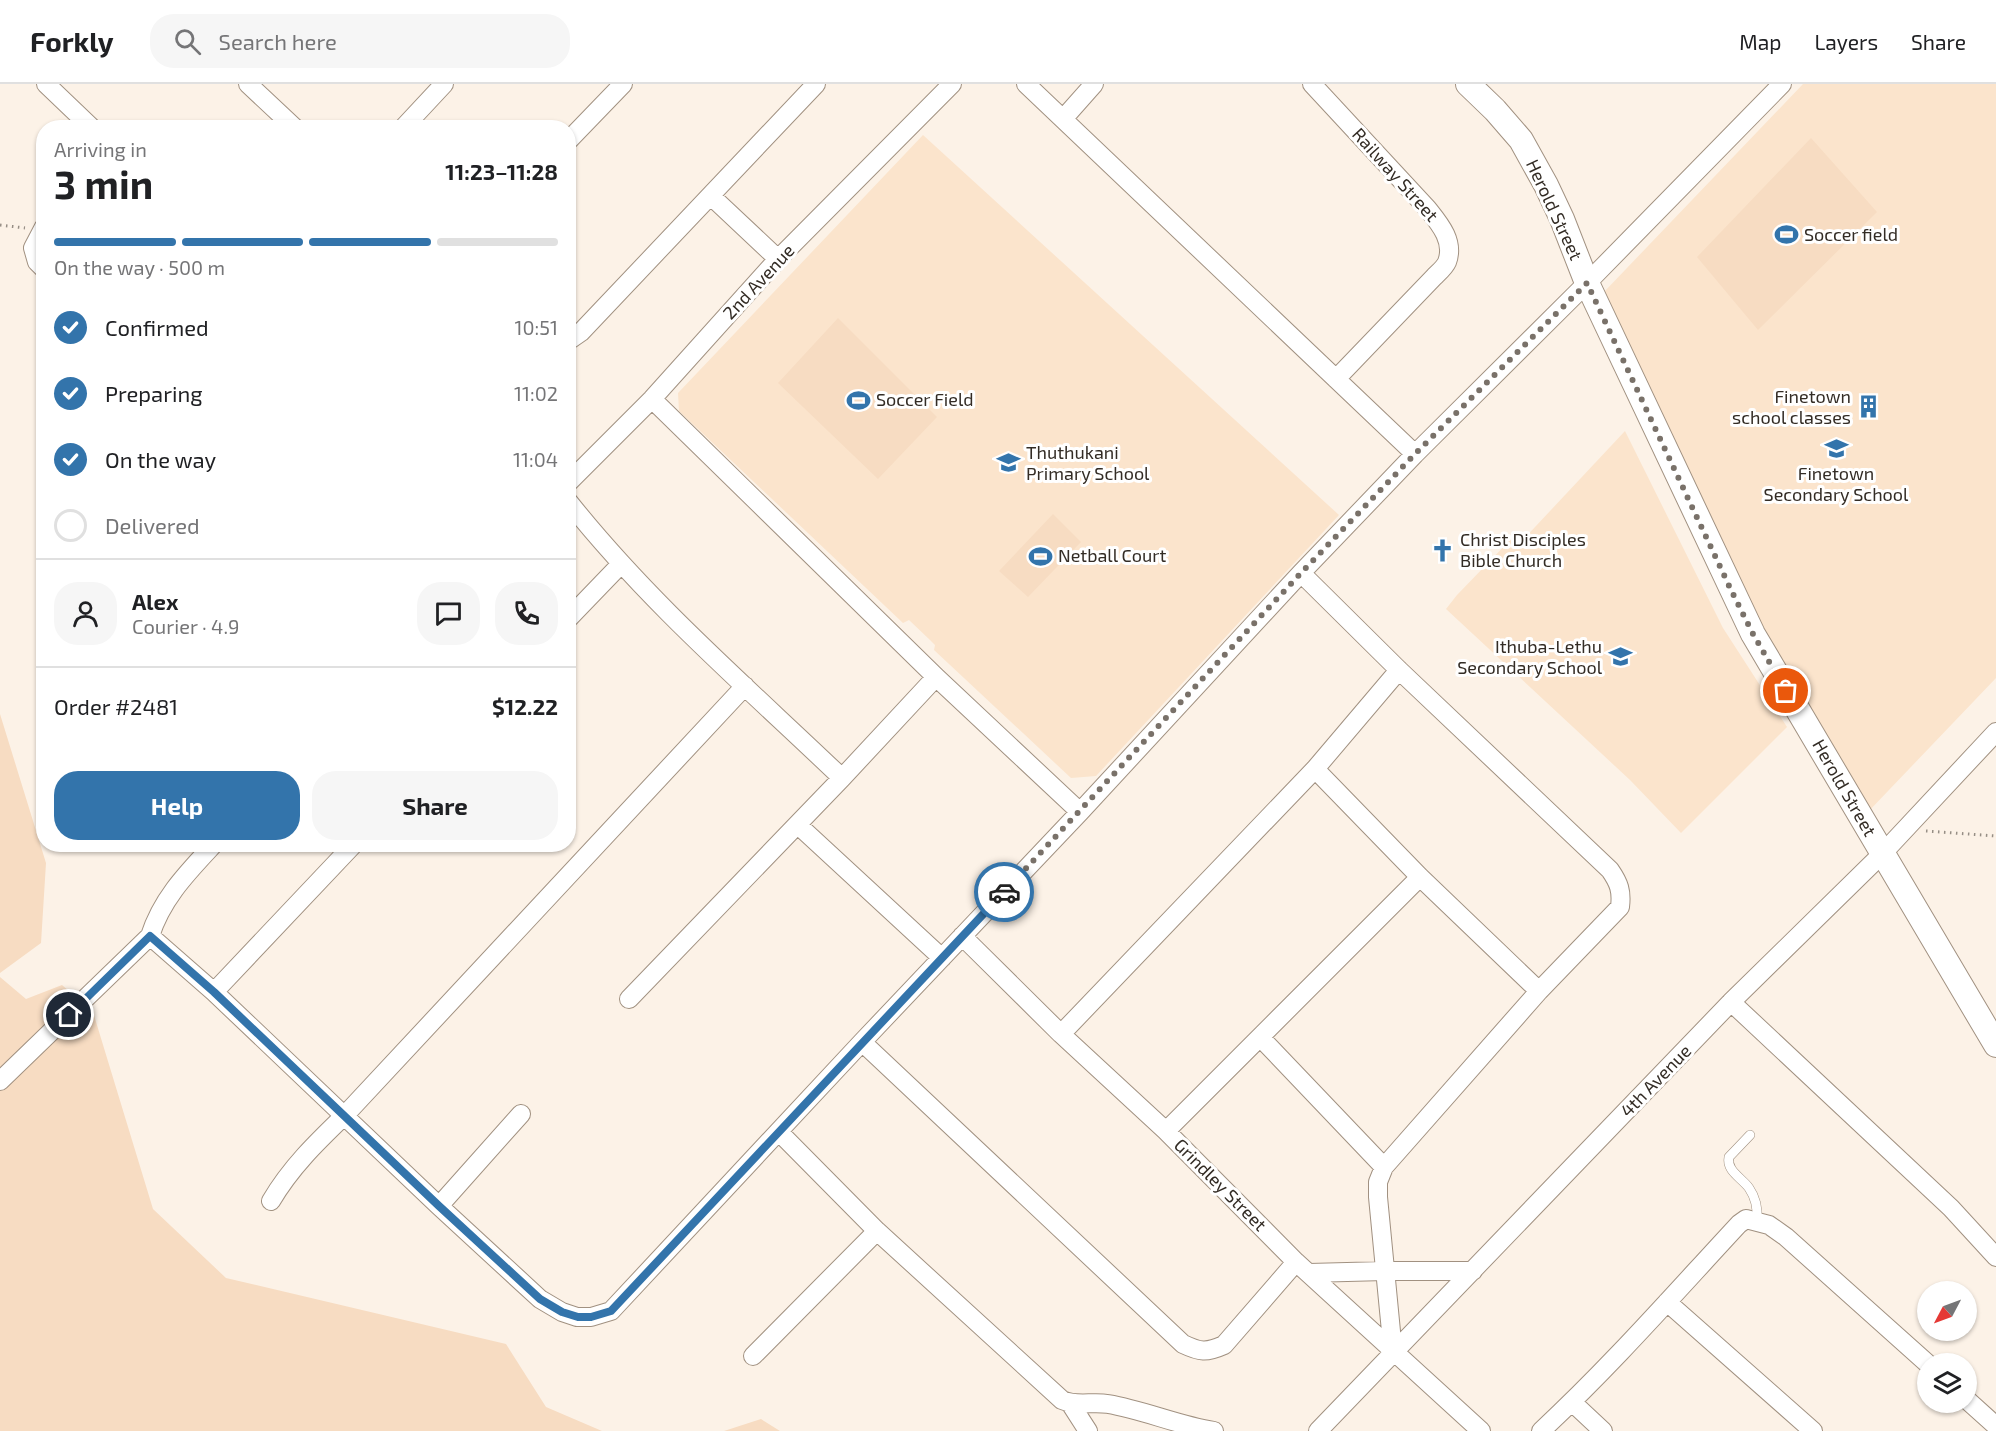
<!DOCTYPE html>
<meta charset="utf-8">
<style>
:root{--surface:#fff;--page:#f6f6f6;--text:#202124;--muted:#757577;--line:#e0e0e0;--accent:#3374ab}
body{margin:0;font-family:"Exo 2",sans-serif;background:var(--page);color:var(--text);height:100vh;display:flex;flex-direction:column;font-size:22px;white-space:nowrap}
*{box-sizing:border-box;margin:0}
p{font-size:20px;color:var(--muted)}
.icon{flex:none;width:33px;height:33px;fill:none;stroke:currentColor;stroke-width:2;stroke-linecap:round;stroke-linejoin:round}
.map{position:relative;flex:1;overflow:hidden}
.drawer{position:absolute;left:36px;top:36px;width:540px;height:732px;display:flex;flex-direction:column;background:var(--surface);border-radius:24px;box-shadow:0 2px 4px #0004}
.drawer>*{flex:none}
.needle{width:39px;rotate:229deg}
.controls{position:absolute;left:1917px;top:1197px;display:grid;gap:12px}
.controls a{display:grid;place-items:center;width:60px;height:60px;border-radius:50%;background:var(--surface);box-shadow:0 2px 4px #0004;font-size:30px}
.pin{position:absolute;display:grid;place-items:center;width:51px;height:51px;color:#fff;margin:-26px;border:3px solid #fff;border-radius:50%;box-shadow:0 2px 6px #0007}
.courier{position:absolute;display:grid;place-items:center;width:60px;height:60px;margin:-30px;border:4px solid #3374ab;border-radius:50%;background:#fff;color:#222;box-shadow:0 2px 8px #0007}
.summary em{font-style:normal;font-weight:700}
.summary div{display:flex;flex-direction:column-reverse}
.summary{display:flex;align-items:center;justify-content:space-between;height:102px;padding:0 18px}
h1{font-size:39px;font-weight:700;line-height:45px}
.bar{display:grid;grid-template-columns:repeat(4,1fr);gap:9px 6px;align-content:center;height:72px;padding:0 18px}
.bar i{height:8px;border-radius:4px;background:var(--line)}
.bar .active{background:var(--accent)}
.bar p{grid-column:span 4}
.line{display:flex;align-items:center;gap:15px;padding:0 18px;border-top:2px solid var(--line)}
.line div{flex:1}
.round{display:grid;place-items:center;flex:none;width:63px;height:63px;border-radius:24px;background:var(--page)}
ol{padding:0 18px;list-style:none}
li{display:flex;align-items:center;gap:18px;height:66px}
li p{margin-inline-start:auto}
li .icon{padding:6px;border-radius:50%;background:var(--accent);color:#fff;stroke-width:4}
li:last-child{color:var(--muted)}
li i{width:33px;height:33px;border:3px solid var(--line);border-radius:50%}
.primary-button{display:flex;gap:12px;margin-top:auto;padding:12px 18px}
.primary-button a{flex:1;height:69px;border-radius:24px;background:var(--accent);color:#fff;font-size:24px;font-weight:700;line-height:69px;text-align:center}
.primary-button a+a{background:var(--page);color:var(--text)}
header{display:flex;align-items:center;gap:36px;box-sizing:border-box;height:84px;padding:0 30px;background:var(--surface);border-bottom:2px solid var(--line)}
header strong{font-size:28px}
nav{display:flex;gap:33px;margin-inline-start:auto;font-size:21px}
.search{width:420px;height:54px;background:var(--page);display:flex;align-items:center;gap:15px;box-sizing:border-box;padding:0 21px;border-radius:24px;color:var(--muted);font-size:22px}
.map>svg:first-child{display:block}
</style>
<header>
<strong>Forkly</strong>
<div class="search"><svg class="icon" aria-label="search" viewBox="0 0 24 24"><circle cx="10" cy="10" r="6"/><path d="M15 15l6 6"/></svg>Search here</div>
<nav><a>Map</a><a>Layers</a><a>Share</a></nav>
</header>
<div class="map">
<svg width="1996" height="1347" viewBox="0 0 1996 1347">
<rect width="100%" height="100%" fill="#fcf2e7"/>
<!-- built -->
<path fill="#fbe4cc" d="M1803,0H1996V594L1867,729L1747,520L1604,208Z
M923,51L1339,431L1096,692L1071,694L934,566L935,561L930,556L909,536L903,539L679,327L678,309Z
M1625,347L1723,544L1787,643L1681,749L1630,696L1446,525L1457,511L1513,453L1520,459Z"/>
<!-- green -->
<path fill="#f7dcc2" d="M1811,54L1877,128L1758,246L1697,173Z
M838,234L937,333L878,395L778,299Z
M1053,430L1081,458L1028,513L999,487Z
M0,630L46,779L41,859L0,889Z
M0,893L26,915L62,901L93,928L153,1125L226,1194L506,1260L546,1323L602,1347H0Z
M761,1335L780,1347H724Z"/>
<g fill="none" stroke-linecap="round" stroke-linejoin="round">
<defs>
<path id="lane" d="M1750,1051L1729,1073C1726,1087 1742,1094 1749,1104C1756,1114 1758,1125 1757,1137"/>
<path id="street" d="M46,0L92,44
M248,0L295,44
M1026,0L1415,370
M1312,0L1427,124C1439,139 1455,157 1447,178C1445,183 1438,189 1434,193L1336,295
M1063,35L1094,0
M403,44L444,0
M568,57L623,0
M711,112L778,175
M44,143L33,164L37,178L44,185
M568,257L581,248L816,0
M652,315L936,593L1080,728
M568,399L652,315L778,175L952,0
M568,417C649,519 748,604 842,694
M1301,489L1399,586L1610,786C1619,799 1622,807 1620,823L1539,907L1384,1083L1378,1098V1113L1393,1268
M568,535L621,480
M1315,685L1420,793L1539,907
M798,741L942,874
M150,852L214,908L439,1122L540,1215L562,1228L577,1233H591L611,1227L862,958L1080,728L1301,489L1415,370L1587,199L1782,0
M962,852L1061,950L1166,1047L1296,1178L1481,1347
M214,908L354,760
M629,915L842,694L936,593
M1731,918L1951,1124L1996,1173
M1061,950L1315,685L1399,586
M1260,953L1384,1083
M862,958L1183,1260C1200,1268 1206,1269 1224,1261L1296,1178
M0,997L150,852C162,814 188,788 214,760
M1166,1047L1420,793
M779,1048L877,1147L1062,1316C1077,1323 1092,1317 1108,1320C1144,1326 1177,1341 1214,1347
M271,1117C291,1083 317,1058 345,1031L745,602
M439,1122L521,1030
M1309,1189L1385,1187H1473
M1667,1218L1813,1347
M753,1272L877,1147
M1966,1315L1996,1342
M1572,1318L1603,1347
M1070,1319L1088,1347
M1318,1347L1731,918L1882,770L1996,648
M1541,1347C1611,1282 1674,1210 1739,1140L1746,1135L1769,1141L1786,1153L1928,1280"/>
<path id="secondary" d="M1468,0L1495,26L1521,56L1546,101L1562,135L1587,199L1753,550L1996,961"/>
</defs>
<!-- lane casing -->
<use href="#lane" stroke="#a19181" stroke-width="10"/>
<!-- street casing -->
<use href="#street" stroke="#a19181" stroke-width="20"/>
<!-- secondary casing -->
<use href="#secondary" stroke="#a19181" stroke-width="26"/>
<!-- path -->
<path stroke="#968e85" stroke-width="3" stroke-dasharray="1.5 4.5" stroke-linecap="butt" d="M0,141L25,144
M1926,747L1996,752"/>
<!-- lane -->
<use href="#lane" stroke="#fff" stroke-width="9"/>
<!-- street -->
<use href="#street" stroke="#fff" stroke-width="18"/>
<!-- secondary -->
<use href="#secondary" stroke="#fff" stroke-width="24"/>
</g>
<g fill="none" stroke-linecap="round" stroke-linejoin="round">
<!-- done -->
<path stroke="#797169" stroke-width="6" stroke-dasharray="0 10.8" d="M1004,808L1301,489L1415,370L1587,199L1731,506L1753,550L1786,607"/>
<!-- route -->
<path stroke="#3374ab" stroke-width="8" d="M69,931L150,852L214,908L439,1122L540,1215L562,1228L578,1233H591L611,1227L1004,808"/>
</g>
<!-- icons -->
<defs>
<symbol id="stadium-bare" viewBox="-9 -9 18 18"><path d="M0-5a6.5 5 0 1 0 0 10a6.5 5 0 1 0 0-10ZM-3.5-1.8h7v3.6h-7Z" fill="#3374ab" stroke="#fff" stroke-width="2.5" paint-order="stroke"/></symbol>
<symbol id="building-bare" viewBox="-9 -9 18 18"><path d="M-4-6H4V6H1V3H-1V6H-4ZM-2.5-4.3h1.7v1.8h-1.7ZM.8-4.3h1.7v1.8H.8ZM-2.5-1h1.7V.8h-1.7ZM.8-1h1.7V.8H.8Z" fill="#3374ab" stroke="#fff" stroke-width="2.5" paint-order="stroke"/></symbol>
<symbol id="school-bare" viewBox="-9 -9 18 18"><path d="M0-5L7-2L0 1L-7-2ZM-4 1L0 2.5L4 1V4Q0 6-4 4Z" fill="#3374ab" stroke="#fff" stroke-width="2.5" paint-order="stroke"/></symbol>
<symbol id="church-bare" viewBox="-9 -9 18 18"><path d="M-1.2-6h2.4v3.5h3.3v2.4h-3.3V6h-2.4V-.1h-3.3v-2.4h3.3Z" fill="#3374ab" stroke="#fff" stroke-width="2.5" paint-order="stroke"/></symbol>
</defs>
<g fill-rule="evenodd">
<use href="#stadium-bare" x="1770" y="134" width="33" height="33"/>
<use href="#stadium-bare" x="842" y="300" width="33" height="33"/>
<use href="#building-bare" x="1852" y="306" width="33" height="33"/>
<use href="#school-bare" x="1820" y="348" width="33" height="33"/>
<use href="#school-bare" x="992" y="362" width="33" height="33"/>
<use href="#church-bare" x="1426" y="450" width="33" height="33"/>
<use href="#stadium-bare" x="1024" y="456" width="33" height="33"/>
<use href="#school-bare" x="1604" y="556" width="33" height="33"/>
</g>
<g text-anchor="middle" stroke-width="6" stroke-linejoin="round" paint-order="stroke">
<!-- street labels -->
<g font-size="18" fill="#332c25" stroke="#fff">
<text transform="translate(1395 91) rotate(48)" y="6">Railway Street</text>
<text transform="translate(1554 126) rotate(65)" y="6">Herold Street</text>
<text transform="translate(759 198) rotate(-47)" y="6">2nd Avenue</text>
<text transform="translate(1844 704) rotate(60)" y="6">Herold Street</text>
<text transform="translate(1656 997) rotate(-46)" y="6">4th Avenue</text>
<text transform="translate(1220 1101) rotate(45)" y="6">Grindley Street</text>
</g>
<!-- poi labels -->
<g font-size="18" fill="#332c25" stroke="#fff" text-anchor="start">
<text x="1804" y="157">Soccer field</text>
<text x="1851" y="319" text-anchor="end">Finetown<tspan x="1851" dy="21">school classes</tspan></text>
<text x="876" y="322">Soccer Field</text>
<text x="1026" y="375">Thuthukani<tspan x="1026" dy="21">Primary School</tspan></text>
<text x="1836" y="396" text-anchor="middle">Finetown<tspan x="1836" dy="21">Secondary School</tspan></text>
<text x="1460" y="462">Christ Disciples<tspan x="1460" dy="21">Bible Church</tspan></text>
<text x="1058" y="478">Netball Court</text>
<text x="1602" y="569" text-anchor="end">Ithuba-Lethu<tspan x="1602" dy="21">Secondary School</tspan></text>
</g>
</g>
</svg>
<div class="controls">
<a><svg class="needle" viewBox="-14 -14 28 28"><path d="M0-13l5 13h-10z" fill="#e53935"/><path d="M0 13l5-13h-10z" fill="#757577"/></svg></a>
<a><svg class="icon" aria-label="layers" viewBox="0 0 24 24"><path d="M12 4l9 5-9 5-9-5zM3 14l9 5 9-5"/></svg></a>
</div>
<div class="pin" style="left:1786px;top:607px;background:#ea580c"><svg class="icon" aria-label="bag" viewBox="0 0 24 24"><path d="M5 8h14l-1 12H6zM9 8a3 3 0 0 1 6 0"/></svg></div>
<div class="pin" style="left:69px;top:931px;background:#1f2937"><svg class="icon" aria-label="home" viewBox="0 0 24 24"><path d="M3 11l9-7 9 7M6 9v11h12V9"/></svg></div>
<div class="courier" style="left:1004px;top:808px"><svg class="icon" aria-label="car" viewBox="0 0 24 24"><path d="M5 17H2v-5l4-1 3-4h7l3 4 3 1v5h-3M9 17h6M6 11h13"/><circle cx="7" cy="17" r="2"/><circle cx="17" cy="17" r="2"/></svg></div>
<section class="drawer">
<div class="summary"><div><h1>3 min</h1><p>Arriving in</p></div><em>11:23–11:28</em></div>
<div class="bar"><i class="active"></i><i class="active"></i><i class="active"></i><i></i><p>On the way · 500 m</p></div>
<ol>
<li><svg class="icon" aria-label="check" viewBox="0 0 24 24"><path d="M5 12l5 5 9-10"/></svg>Confirmed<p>10:51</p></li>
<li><svg class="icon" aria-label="check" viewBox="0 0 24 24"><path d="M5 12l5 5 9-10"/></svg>Preparing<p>11:02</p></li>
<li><svg class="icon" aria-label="check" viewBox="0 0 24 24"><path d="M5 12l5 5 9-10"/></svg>On the way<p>11:04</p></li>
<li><i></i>Delivered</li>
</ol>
<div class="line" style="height:108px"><a class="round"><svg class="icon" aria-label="person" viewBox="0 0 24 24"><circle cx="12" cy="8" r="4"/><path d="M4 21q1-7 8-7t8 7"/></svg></a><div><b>Alex</b><p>Courier · 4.9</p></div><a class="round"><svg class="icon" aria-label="chat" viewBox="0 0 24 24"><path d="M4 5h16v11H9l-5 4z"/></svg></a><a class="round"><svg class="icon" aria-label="phone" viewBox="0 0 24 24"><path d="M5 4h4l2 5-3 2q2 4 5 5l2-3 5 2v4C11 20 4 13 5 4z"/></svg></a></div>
<div class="line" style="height:78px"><div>Order #2481</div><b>$12.22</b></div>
<div class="primary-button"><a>Help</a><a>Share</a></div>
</section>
</div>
